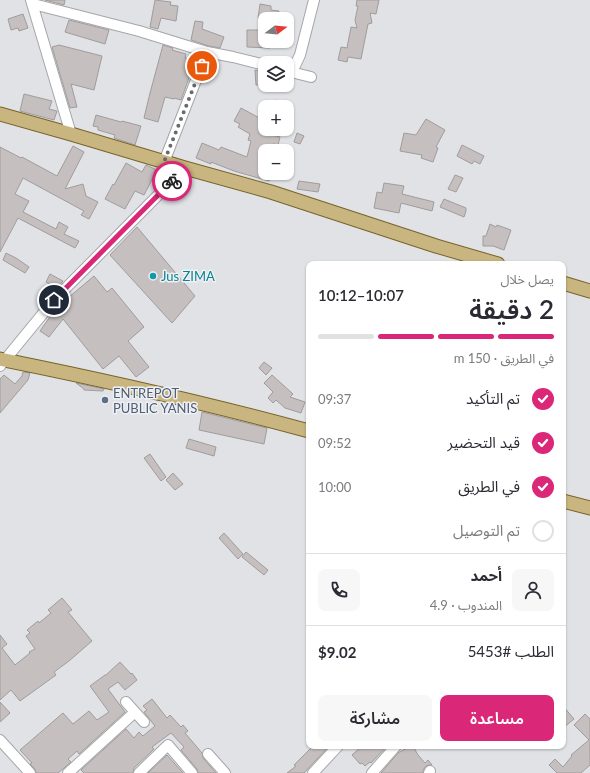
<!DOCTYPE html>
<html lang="ar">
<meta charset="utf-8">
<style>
:root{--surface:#fff;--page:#f7f7f7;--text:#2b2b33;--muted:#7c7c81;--line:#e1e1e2;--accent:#db2777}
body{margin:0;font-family:Lato,"Noto Sans Arabic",sans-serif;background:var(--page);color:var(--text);direction:rtl;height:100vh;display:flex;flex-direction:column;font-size:15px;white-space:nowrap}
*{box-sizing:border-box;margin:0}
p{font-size:13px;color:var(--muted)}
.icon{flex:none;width:22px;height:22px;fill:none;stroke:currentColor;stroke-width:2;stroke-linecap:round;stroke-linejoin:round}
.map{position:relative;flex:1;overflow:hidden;direction:ltr}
.panel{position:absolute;left:306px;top:261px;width:260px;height:488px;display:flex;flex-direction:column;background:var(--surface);border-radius:8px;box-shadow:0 1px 3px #0004;direction:rtl}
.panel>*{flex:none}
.needle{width:26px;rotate:74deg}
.fabs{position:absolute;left:258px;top:12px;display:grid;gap:8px}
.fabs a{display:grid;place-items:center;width:36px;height:36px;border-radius:8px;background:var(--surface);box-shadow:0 1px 3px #0004;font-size:20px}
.pin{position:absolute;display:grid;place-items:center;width:34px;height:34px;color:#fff;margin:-17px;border:2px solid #fff;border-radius:50%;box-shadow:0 1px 4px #0007}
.courier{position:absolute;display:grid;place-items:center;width:40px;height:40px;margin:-20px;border:3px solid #db2777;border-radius:50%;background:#fff;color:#222;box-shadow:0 1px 5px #0007}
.headline em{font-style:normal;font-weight:600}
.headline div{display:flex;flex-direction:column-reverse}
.headline{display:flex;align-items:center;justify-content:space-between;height:68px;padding:0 12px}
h1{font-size:26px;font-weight:600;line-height:30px}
.bar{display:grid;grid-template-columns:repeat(4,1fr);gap:6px 4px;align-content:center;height:48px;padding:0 12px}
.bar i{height:5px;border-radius:3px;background:var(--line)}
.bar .active{background:var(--accent)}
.bar p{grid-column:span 4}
.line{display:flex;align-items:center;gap:10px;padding:0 12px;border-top:1px solid var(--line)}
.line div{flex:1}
.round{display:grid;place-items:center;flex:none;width:42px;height:42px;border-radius:8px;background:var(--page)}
ol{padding:0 12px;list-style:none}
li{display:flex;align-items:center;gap:12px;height:44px}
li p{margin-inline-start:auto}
li .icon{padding:4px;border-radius:50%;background:var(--accent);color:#fff;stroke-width:4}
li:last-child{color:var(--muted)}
li i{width:22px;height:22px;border:2px solid var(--line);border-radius:50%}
.action{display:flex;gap:8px;margin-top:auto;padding:8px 12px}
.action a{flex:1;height:46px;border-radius:8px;background:var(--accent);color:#fff;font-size:16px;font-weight:600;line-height:46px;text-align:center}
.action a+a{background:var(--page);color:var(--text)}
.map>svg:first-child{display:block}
</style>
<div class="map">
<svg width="590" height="773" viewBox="0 0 590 773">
<rect width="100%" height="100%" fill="#e1e2e6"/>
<!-- building -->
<path fill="#c5c0bf" stroke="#a09c9b" d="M45,0H65L64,5Z
M155,0L171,2L170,5L178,6L176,21L161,18L158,29L150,27Z
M357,0H379L376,14L370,13L372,23L368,24L361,59L348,57L347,62L338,60L341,47L347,48L351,27L357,28L355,20L358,6H356Z
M260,4L271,6V10L279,11L278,19H263V18H258Z
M23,14L28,28L19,31L18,28L11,30L8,19Z
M69,20L109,30L105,44L65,32Z
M195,21L203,22L202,29L224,37L220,48L209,46L191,40Z
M247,30H265V41H270V48L247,47Z
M59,45L102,56L94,90L71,84L77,107L70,108L52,47Z
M163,45L173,48L172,50L186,54L185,58L195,61L181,100L174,98V99L165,97L158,122L144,118L150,93Z
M255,70L263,71V85H256Z
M24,94L52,101L49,109L57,111L54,120L20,111Z
M276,100L294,106L293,107H274Z
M241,108L265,121V133L280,137L278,145L273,144L271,151H265V173H272L269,181L234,171L211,162V164L196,158L202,143L219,150L221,147L247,157L251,141L248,140L250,134L238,127L240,124L234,121Z
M96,115L121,122L122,121L141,126L135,145L114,138L115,135L98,130V127L93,126Z
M426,119L445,130L436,147L438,148L433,162L421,158L422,155L400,151L404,133L416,135Z
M297,133L304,136L300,144L294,142Z
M462,145L484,156L480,164L474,161L472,164L457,156Z
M73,146L84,152L65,189L83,184L86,196L98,202L89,219L81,215L84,211L23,178L15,194L29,201L23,212L56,229L59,222L68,227L64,234L79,241L75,248L18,218L0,252V147L21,158L22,157L57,176Z
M126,163L142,172L146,165L157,170L144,195L135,191L125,209L105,199L113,184L114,185Z
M455,175L463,178L456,192L448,189Z
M299,181L320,184L318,192L297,189Z
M384,183L404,186L402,194L434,202L432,211L401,203L399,213L374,208L377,192L382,193Z
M444,199L466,208V211L464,217L440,207Z
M490,224L496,227L497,225L511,230L504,250L493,246H483V236H486Z
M137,227L195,296L172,323L110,255Z
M6,253L16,258L29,267L25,273L3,260Z
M50,274L63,281L57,288L46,282Z
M94,276L107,292L112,288L144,327L128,341L149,367L136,377L119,356L103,369L63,319L49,337L40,331L56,308Z
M264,362L272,368L266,375L259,368Z
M23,372L30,373L28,380L0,413V379L4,375L15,384L22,376Z
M272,375L293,394L290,397L305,402L301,413L285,408L276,400L273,403L268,398L273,392L264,383Z
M76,383L104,389L103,391L84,390V389Z
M202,412L267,428L264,444L199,430Z
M189,439L216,447L214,456L186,448Z
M150,454L166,477L161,481L144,458Z
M173,473L183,484L175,490L166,480Z
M224,533L243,554L238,559L219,538Z
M246,552L268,570L264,575L242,557Z
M62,598L72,610L68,612L92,641L69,661L54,672L56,675L20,701L11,690L0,700V635L7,644L2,648L15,665L30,653L29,652L35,649L26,636L30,633L27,630L38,621L39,623L51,613L48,610Z
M120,662L131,674L132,673L137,680L125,690L118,682L108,689L125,712L79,754L77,751L68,759L71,762L58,773H36L35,769L30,764L32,763L20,750L63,713L73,724L89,711L97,720L109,712L90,686L105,675H106Z
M152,699L167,718L170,715L181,727L183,725L188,731L185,733L202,753L203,758L216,773H198L197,769L181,750L184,747L171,733L152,747L154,749L134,768L133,773H84L81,770L126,729L134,738L139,732L143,736L155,726L144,712L147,710L143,706Z
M0,702L10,713L0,722Z
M563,706L574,719L563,728Z
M585,714L590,719V765L581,773H557L549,765L555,759L563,767L572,756L571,755L589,740L574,725Z
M313,746H329L304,773H287L296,766L294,765Z
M362,746H387L371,763L370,762L365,766L362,763L360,764L352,755Z
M406,746H413L418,755L425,763L428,760L432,765H429L426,766L423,770V773H381L398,753L407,748Z
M167,755L183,773H148Z"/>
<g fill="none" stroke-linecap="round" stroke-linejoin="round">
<defs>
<path id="minor" d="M31,0L71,134
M33,4L139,31L207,52
M287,71L311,77
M292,72L300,55L314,0
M164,162L207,52L233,57L265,65
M0,366L54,300L185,168
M126,702L144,722
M0,740L30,773
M208,754L225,773
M68,773L135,712
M139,773L168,745L192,773
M313,773L338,746
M372,773L396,746
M429,773L430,771"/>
<path id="major" d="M0,114L71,134L185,168L271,192L436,246L498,264
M563,283L590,291
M0,359C104,380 207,403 309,431
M563,501L590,508"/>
</defs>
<!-- minor casing -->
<use href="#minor" stroke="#a5a6a9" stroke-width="12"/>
<!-- major casing -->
<use href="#major" stroke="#786429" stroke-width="15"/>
<!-- minor -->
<use href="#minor" stroke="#fff" stroke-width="10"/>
<!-- major -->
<use href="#major" stroke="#c8b57f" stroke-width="13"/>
</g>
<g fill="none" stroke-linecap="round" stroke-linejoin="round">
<!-- done -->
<path stroke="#696a6c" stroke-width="4" stroke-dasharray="0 7.2" d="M172,181L185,168L164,162L202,66"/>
<!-- route -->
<path stroke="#db2777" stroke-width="5" d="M54,300L172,181"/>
</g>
<!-- markers -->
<circle fill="#0f9aa8" stroke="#eff0f4" stroke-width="1.5" cx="153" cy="276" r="4"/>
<circle fill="#5c6f8a" stroke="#eff0f4" stroke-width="1.5" cx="105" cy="400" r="4"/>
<g text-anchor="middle" stroke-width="3" stroke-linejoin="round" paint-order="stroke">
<!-- culture labels -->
<g font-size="13" fill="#0d838f" stroke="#eff0f4" text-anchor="start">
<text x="161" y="281">Jus ZIMA</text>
</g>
<!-- service labels -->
<g font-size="13" fill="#4e5e75" stroke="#eff0f4" text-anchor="start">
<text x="113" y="398">ENTREPOT<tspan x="113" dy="15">PUBLIC YANIS</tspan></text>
</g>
</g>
</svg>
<div class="fabs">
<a><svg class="needle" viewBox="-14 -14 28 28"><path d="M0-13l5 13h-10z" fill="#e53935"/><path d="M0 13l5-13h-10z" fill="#7c7c81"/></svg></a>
<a><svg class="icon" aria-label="layers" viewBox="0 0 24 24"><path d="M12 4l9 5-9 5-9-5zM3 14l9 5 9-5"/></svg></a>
<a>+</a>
<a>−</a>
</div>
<div class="pin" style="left:202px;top:66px;background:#ea580c"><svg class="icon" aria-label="bag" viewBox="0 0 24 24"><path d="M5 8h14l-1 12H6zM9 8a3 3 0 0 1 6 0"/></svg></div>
<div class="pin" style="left:54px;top:300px;background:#1f2937"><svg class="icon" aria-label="home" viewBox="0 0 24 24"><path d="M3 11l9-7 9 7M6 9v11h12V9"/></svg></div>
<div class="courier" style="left:172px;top:181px"><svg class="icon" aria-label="bike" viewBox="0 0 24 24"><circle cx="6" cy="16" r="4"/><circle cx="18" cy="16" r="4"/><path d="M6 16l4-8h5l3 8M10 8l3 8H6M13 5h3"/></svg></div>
<section class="panel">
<div class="headline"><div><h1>2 دقيقة</h1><p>يصل خلال</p></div><em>10:07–10:12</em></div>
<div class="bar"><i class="active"></i><i class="active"></i><i class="active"></i><i></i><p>في الطريق · 150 m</p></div>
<ol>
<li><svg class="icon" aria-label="check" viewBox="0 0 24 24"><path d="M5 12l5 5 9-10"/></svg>تم التأكيد<p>09:37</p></li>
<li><svg class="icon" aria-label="check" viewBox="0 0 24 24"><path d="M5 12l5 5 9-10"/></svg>قيد التحضير<p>09:52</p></li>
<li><svg class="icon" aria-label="check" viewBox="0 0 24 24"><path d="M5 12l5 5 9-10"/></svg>في الطريق<p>10:00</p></li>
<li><i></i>تم التوصيل</li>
</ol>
<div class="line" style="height:72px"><a class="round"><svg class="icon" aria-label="person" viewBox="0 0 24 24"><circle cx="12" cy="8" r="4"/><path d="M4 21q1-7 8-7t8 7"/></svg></a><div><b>أحمد</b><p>المندوب · 4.9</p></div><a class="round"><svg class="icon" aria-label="phone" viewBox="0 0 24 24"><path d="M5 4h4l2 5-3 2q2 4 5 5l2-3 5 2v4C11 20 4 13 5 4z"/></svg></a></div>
<div class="line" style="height:52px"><div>الطلب #5453</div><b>$9.02</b></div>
<div class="action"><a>مساعدة</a><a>مشاركة</a></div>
</section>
</div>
